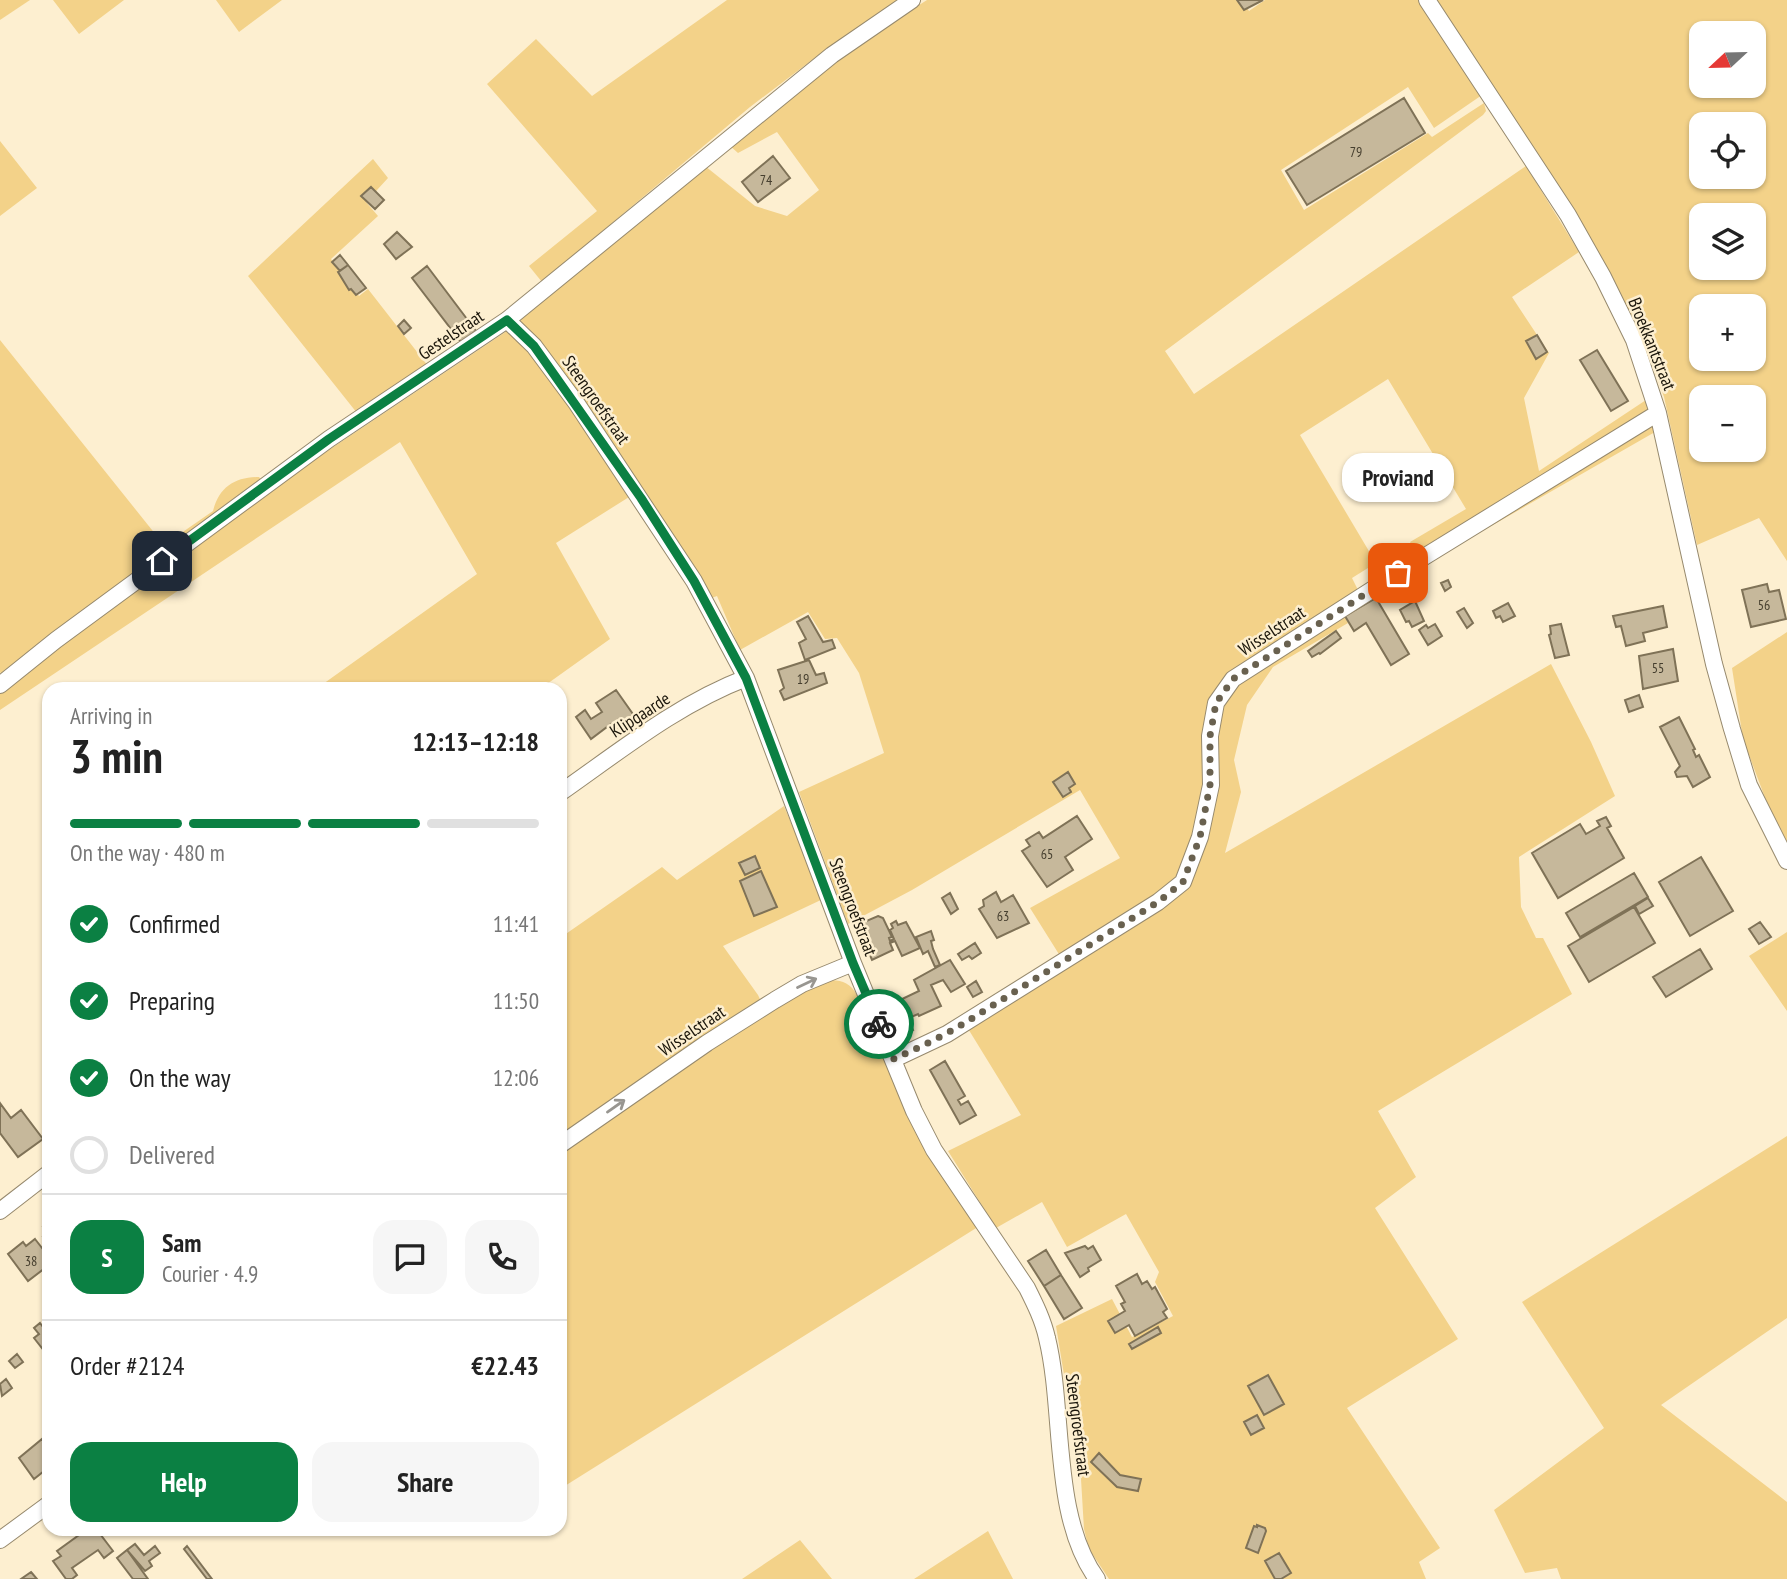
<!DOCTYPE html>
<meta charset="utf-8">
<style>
:root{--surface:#fff;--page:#f6f6f6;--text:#222;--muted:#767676;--line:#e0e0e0;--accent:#0b8043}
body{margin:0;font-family:"PT Sans Narrow",sans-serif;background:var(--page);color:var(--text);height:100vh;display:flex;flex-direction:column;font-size:26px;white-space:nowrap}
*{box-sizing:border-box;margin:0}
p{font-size:23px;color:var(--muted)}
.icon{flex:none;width:38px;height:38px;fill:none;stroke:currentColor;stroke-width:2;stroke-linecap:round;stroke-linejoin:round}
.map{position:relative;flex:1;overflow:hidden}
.panel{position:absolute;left:42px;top:682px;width:525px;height:854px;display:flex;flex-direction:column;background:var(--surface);border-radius:21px;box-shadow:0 2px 5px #0004}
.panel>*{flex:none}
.needle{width:46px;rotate:248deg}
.tools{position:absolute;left:1689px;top:21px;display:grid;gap:14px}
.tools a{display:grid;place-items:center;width:77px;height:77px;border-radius:14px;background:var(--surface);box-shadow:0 2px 5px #0004;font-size:35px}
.pin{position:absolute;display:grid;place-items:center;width:60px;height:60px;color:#fff;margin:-30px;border-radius:14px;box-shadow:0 4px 10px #0006}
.courier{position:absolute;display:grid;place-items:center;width:70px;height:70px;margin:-35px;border:5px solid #0b8043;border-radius:50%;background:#fff;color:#222;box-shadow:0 2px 9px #0007}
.bubble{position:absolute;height:49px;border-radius:21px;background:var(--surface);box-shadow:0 2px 5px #0004;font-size:23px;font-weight:700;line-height:49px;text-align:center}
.summary em{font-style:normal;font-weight:700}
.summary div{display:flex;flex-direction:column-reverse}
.summary{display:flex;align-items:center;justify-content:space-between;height:119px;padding:0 28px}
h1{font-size:46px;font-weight:700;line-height:52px}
.bar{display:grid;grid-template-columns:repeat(4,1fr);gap:10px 7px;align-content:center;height:84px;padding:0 28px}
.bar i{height:9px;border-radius:5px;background:var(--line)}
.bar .active{background:var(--accent)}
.bar p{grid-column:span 4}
.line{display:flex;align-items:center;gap:18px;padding:0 28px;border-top:2px solid var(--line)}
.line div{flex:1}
.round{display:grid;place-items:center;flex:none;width:74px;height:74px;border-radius:21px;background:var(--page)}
ol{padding:0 28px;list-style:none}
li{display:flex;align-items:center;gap:21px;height:77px}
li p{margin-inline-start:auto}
li .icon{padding:7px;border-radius:50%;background:var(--accent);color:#fff;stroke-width:4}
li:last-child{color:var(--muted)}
li i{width:38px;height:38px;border:4px solid var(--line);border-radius:50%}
.button{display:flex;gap:14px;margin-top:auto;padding:14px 28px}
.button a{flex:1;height:80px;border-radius:21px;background:var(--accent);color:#fff;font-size:28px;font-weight:700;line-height:80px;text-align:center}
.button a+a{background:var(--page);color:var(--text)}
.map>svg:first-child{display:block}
</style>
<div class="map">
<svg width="1787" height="1579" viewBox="0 0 1787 1579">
<rect width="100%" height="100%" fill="#fdefd0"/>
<!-- green -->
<path fill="#f3d289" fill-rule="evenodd" d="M0,0H30L0,20Z
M53,0H124L79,34Z
M216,0H282L239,32Z
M727,0H900L829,47L750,107L542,282L529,266L597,211L487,84L536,39L592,96Z
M927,0H1242L1249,11L1265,0H1420L1482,95L1434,128L1408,87L1281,170L1304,210L1428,133L1432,137L1484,103L1486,111L1483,115L1165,351L1194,394L1526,166L1579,252L1512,297L1549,353L1524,398L1539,471L1646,400L1655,432L1423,565L1410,542L1466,509L1388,379L1300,435L1376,563L1352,578L1363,600L1343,612L1348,623L1273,667L1247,705L1234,760L1241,792L1225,853L1551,664L1591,742L1615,796L1519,857L1521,907L1536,938H1543L1572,994L1378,1111L1416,1177L1375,1208L1458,1339L1347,1408L1440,1548L1419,1562L1426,1579H1109L1089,1549L1084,1529L1081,1479L1056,1326L1112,1299L1132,1337L1173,1316L1155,1282L1159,1272L1126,1214L1067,1247L1042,1202L996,1228L948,1151L1021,1115L967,1027L1067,967L1030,908L1120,858L1080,790L912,890L848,924L799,792L884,753L859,673L837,638L825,639L808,612L740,650L717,596L709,599L637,492L556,543L610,639L540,689H316L477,574L400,442L0,710V692L10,685L0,672V340L164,545L213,511C219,487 235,477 259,477L269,490L504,333L705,166L755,206L787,216L819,190L777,132L738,153L729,145L838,57Z
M1437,0H1787V561L1759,518L1697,545L1664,397L1639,329L1577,215ZM1701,33H1754V86H1701ZM1701,124H1754V177H1701ZM1701,215H1754V268H1701ZM1701,306H1754V359H1701ZM1701,397H1754V450H1701Z
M0,141L37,188L0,216Z
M373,159L388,178L366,202L378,216L331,259L359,296L368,289L428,366L357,413L248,276Z
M1787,632V844L1770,811L1743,739L1732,668Z
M784,806L823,899L723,946L758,995L765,1010C787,997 838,960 857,995C865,1011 869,1031 874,1047L883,1044L981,1225L560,1489V938L662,867L677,880Z
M1787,932V1011L1749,956Z
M1787,1136V1318L1661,1405L1787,1502V1579H1561L1557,1568L1525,1573L1494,1510L1604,1428L1522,1302Z
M988,1531L1013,1579H914Z
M800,1540L832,1579H742Z"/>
<!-- building -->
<path fill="#c6b89b" stroke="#7f7257" stroke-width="2" d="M1237,0H1263L1244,10Z
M1404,98L1425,133L1307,205L1286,171Z
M773,156L790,178L758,202L742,182Z
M371,187L384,200L375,209L361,196Z
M397,232L412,247L396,259L384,244Z
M340,255L348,265L340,271L332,262Z
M348,265L366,288L356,295L351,289L349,290L338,272Z
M427,266L476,331L461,342L412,278Z
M404,320L411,328L404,334L398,326Z
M1537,335L1547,352L1536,359L1526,341Z
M1597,350L1628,401L1611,411L1580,360Z
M1448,580L1451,587L1445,591L1441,583Z
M1767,584L1769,592L1779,590L1786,619L1751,627L1742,590Z
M1376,598L1409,654L1391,665L1366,623L1354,631L1345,616Z
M1415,601L1424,621L1412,627L1409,621L1406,622L1400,610Z
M1508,603L1515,616L1503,622L1500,616L1496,618L1493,611Z
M1663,606L1667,627L1643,633L1645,641L1626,646L1621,626L1616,627L1613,616Z
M1464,608L1473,623L1467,628L1457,612Z
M808,616L823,642L832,640L835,648L805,660L799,643L806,639L797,622Z
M1435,624L1442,636L1428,645L1419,630L1426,625L1428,628Z
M1561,624L1569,655L1555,658L1549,635L1551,634L1550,626Z
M1336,631L1341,638L1320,654L1319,653L1312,657L1308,651Z
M1673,649L1678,681L1643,689L1639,656Z
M809,660L816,675L824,673L827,683L784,700L780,691L784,688L778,670Z
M616,690L635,717L616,731L611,724L591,739L576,717L585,710L591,719L602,712L596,703Z
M1639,695L1643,707L1629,712L1625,700Z
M1679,717L1695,749L1693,750L1696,757L1699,755L1710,777L1693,787L1687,776L1677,777L1675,772L1680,766L1660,727Z
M1068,772L1075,784L1069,788L1071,792L1063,797L1053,782Z
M1077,816L1092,839L1065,857L1073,870L1047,887L1022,851L1030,846L1026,840L1039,832L1043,838Z
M1606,817L1611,826L1607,828L1624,858L1558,898L1532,853L1580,824L1586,834L1600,826L1597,821Z
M755,856L760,868L745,875L739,863Z
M1701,857L1733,911L1690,936L1659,882Z
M761,871L777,907L754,916L740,881Z
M1634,873L1648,897L1580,937L1566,913Z
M996,892L1001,902L1013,895L1029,923L997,938L979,909L984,906L983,900Z
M950,893L958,909L951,914L942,898Z
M1648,898L1653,906L1639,914L1635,906Z
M1634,907L1655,943L1589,982L1568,946Z
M878,916L883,918L892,937L889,938L890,941L894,939L890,930L893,928L891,924L896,921L898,925L906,922L920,948L902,956L895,941L890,943L893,950L872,960L857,925Z
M1760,922L1771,937L1759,944L1749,929Z
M931,931L934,940L931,941L933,949L940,965L935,967L928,951L923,954L916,937Z
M975,943L981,953L972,959L969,956L962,960L958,954Z
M1700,949L1712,969L1666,997L1653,977Z
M950,960L965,984L951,992L943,980L931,985L941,1006L919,1016L918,1014L909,1018L900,1000L919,991L914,980Z
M976,981L982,992L973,997L967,987Z
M906,1016L913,1030L899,1036L892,1023Z
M945,1061L965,1096L958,1100L961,1105L968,1101L976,1115L960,1124L930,1070Z
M0,1103L11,1118L21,1110L43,1139L18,1157L0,1133Z
M49,1222V1244L43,1237L48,1233L43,1227Z
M35,1239L49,1257V1265L28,1281L8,1254L23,1242L26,1246Z
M1085,1246L1088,1249L1093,1246L1101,1260L1088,1268L1089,1271L1080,1277L1065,1253Z
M1046,1250L1061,1275L1044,1286L1028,1261Z
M1137,1274L1142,1284L1147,1281L1152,1289L1155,1287L1167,1309L1163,1312L1167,1318L1135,1336L1129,1325L1115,1333L1108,1321L1125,1311L1121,1304L1125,1302L1116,1286Z
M1061,1275L1082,1308L1064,1319L1044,1286Z
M40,1323L49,1335V1357L34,1338L39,1334L34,1328Z
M1158,1327L1161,1333L1132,1349L1129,1344Z
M17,1354L23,1362L15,1368L9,1361Z
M1268,1375L1284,1404L1264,1415L1248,1386Z
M6,1379L12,1388L2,1396L0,1384Z
M1257,1415L1264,1428L1251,1435L1244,1422Z
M42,1439L49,1448V1467L34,1479L19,1458Z
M1099,1453L1120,1475L1141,1479L1138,1491L1117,1487L1091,1462Z
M1257,1525L1265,1528L1266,1531L1258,1553L1246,1548L1254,1526L1257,1527Z
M86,1530H97L113,1551L104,1558L98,1550L72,1568L77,1575L72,1579H66L53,1561L61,1556L57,1551Z
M135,1544L144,1555L155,1546L160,1553L149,1561L152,1566L145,1571L127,1550Z
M187,1546L212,1579H207L184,1549Z
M127,1550L148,1579H133L117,1558Z
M1279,1553L1291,1573L1281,1579H1275L1265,1561Z
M31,1572L37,1579H21Z"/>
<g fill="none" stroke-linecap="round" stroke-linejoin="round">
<defs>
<path id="street" d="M1427,0L1568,215L1603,277L1634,340L1658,413L1714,664L1732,729L1749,785L1787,861
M507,320L534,346L577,404L694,581L746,678L853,963L914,1111L934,1150L1027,1288C1035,1304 1043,1320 1047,1338C1065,1411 1051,1516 1097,1579
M0,685L56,640L329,439L507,320L832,55L912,0
M560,793C620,751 678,704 746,678
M894,1059L947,1034L1158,902L1183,882L1200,837L1211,785L1210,736L1216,703L1233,679L1398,573L1658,413
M560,1145L707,1043L775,1000L802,984L853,963
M0,1211L49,1173
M0,1540L49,1504"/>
</defs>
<!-- street casing -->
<use href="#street" stroke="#96896d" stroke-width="18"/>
<!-- street -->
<use href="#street" stroke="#fff" stroke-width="16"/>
</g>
<!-- one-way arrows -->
<defs><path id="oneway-shaft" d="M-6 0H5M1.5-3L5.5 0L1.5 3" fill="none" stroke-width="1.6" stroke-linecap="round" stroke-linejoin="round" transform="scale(1.75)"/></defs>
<g stroke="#989691">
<use href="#oneway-shaft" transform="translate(807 983) rotate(-25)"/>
<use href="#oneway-shaft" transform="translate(616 1106) rotate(-35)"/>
</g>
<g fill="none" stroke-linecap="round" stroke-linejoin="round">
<!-- done -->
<path stroke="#69614f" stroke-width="7" stroke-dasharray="0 12.6" d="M879,1024L894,1059C920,1047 946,1035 971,1019L1158,902L1183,882L1200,837L1210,785V736L1216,703L1233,679L1398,573"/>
<!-- route -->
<path stroke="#0b8043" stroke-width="9" d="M162,561L329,439L507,320L534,346L641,498L694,581L746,678L853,963L879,1024"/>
</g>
<g text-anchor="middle" stroke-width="5" stroke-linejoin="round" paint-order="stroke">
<!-- number labels -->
<g font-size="14" fill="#453e2e">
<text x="1356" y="157">79</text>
<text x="766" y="185">74</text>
<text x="1764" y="610">56</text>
<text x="1658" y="673">55</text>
<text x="803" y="684">19</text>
<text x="1047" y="859">65</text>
<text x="1003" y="921">63</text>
<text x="31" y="1266">38</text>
</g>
<!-- street labels -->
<g font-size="18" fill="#1a150a" stroke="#fdefd0">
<text transform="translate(451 335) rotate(-34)" y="6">Gestelstraat</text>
<text transform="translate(1652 344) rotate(68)" y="6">Broekkantstraat</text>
<text transform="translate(596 400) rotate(55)" y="6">Steengroefstraat</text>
<text transform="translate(1272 631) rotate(-33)" y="6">Wisselstraat</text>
<text transform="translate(640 715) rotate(-33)" y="6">Klipgaarde</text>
<text transform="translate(853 907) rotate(69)" y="6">Steengroefstraat</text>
<text transform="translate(692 1031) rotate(-34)" y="6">Wisselstraat</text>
<text transform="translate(1078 1425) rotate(83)" y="6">Steengroefstraat</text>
</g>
</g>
</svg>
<div class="tools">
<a><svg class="needle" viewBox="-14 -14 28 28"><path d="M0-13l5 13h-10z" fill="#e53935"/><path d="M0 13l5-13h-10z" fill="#767676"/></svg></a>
<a><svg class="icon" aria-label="locate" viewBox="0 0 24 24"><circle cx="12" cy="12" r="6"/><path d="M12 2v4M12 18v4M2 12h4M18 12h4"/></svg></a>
<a><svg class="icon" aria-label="layers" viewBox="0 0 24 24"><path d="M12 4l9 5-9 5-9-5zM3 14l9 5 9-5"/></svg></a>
<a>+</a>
<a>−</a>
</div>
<div class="pin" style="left:1398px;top:573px;background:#ea580c"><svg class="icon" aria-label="bag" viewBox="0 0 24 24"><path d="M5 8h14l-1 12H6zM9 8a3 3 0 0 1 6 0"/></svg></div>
<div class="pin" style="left:162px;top:561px;background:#1f2937"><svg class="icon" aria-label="home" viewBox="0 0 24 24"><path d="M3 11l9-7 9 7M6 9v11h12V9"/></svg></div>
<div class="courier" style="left:879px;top:1024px"><svg class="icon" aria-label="bike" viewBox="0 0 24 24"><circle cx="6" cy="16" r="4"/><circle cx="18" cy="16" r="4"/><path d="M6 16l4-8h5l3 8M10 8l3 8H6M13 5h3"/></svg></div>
<div class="bubble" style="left:1342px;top:453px;width:112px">Proviand</div>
<section class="panel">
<div class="summary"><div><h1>3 min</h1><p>Arriving in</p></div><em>12:13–12:18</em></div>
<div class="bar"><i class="active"></i><i class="active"></i><i class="active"></i><i></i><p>On the way · 480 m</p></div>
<ol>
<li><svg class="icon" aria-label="check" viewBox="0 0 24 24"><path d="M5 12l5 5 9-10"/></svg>Confirmed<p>11:41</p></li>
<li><svg class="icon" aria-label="check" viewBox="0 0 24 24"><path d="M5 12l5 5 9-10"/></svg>Preparing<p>11:50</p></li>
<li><svg class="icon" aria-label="check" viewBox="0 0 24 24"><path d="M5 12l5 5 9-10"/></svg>On the way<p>12:06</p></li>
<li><i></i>Delivered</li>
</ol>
<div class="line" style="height:126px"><b class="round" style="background:var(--accent);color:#fff">S</b><div><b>Sam</b><p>Courier · 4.9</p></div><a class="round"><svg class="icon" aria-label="chat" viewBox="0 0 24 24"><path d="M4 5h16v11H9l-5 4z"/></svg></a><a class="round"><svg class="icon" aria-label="phone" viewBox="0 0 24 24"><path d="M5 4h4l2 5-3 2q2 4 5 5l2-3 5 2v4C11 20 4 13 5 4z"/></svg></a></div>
<div class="line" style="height:91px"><div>Order #2124</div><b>€22.43</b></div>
<div class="button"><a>Help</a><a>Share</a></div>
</section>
</div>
